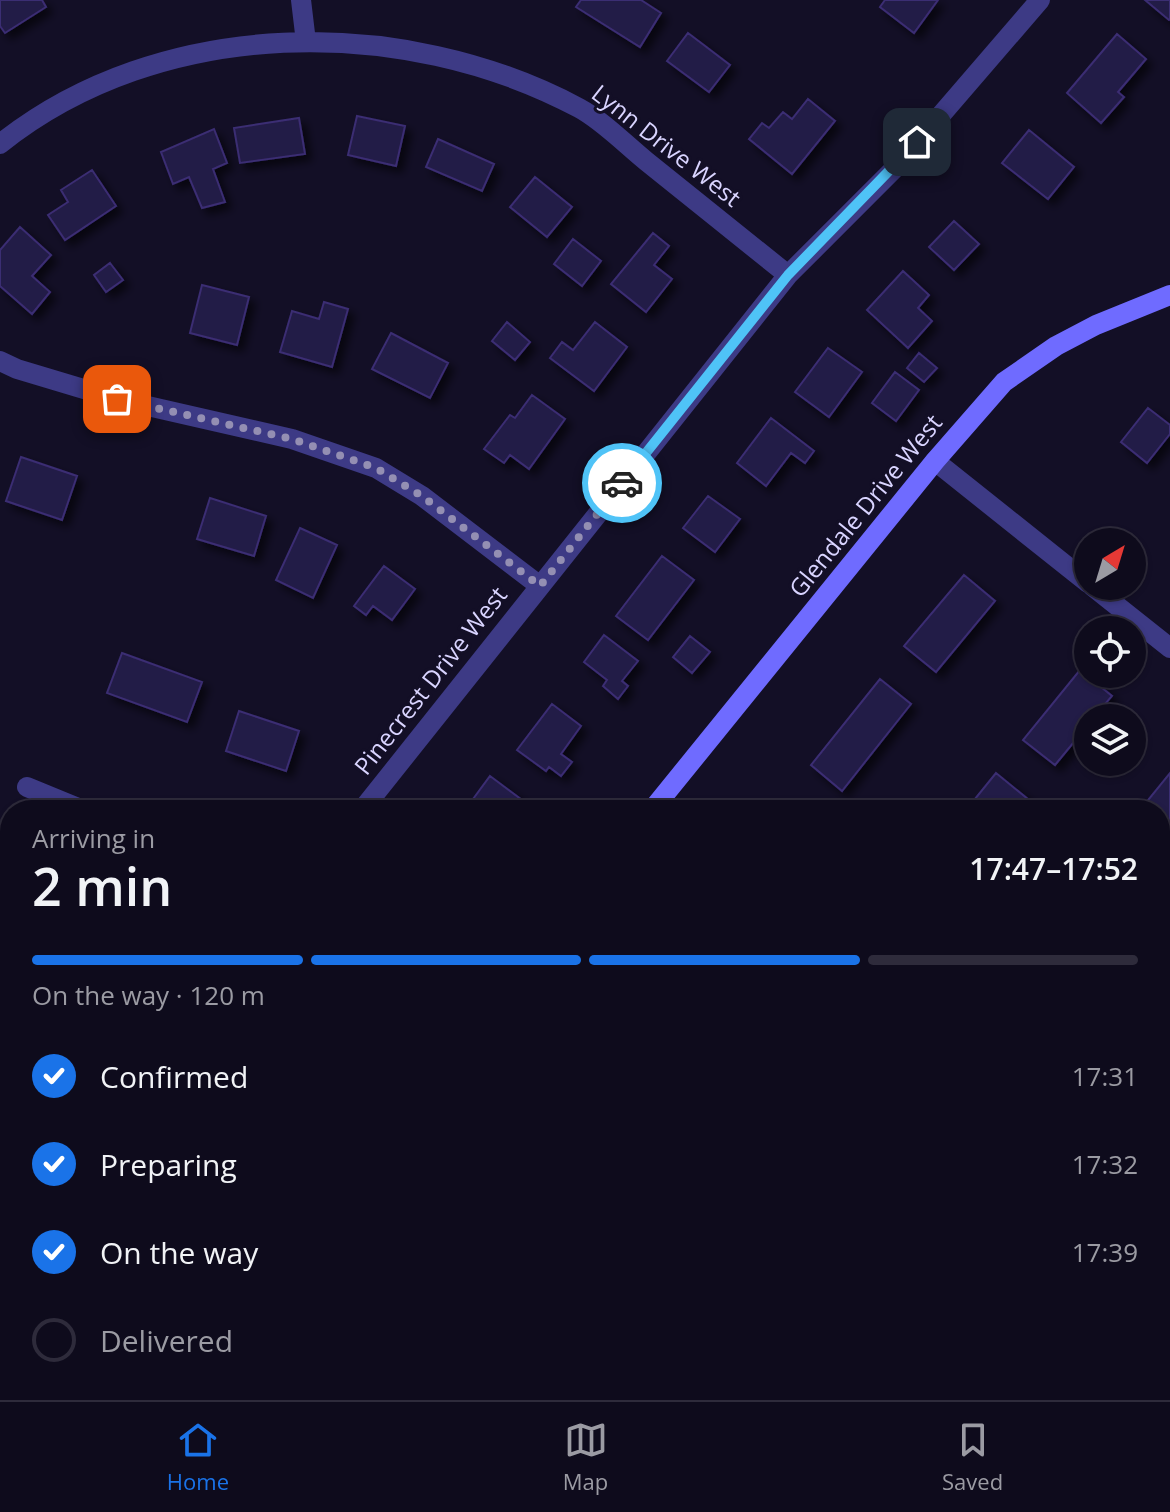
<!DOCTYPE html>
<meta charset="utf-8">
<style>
:root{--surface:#0e0b1c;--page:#171425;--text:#f1f3f6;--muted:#9b9ba3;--line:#2e2b3b;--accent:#1a73e8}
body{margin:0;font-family:"Open Sans",sans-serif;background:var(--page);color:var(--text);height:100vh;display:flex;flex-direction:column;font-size:30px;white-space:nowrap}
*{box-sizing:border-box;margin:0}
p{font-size:26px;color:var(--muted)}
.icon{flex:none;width:44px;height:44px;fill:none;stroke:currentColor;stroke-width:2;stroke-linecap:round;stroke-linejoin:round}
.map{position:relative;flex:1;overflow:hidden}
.details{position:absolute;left:0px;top:800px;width:1170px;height:600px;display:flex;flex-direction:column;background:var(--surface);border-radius:32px 32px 0 0;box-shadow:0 2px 6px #0004,0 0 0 2px var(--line)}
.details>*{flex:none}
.needle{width:52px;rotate:38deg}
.controls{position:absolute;left:1074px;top:528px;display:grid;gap:16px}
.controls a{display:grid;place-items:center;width:72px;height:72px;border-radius:50%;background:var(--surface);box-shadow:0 2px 6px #0004,0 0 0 2px var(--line);font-size:40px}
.pin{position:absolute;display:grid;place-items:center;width:68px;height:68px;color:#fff;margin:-34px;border-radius:16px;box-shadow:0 4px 12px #0006}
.courier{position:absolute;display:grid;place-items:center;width:80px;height:80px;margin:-40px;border:6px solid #4fc3f7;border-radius:50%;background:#fff;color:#222;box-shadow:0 2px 10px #0007}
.headline em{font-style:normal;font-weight:600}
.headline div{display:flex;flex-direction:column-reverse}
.headline{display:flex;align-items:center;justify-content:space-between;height:136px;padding:0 32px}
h1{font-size:52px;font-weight:600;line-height:60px}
.bar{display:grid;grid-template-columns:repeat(4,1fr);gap:12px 8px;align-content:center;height:96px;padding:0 32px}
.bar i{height:10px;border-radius:6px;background:var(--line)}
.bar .on{background:var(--accent)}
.bar p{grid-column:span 4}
ol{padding:0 32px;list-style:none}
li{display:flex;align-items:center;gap:24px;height:88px}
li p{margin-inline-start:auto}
li .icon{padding:8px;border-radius:50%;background:var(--accent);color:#fff;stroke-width:4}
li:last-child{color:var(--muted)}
li i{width:44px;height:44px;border:4px solid var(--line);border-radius:50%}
.tabs{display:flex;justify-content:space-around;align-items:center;height:112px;border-top:2px solid var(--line);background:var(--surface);font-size:22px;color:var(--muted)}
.tabs a{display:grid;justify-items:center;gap:4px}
.tabs .on{color:var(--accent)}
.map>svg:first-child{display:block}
</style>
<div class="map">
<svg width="1170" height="1400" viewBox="0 0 1170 1400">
<defs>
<filter id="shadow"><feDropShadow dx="6" dy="6" stdDeviation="4" flood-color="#0009"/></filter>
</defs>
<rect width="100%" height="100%" fill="#130f26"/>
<!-- building -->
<path fill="#241b47" stroke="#3b2d73" stroke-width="2" filter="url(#shadow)" d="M0,0H42L46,7L5,33L0,26Z
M581,0H641L661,13L640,47L576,7Z
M885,0H938L914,33L880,7Z
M1145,0H1170V19L1169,20Z
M688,33L730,65L709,92L667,61Z
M1117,34L1146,59L1118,92L1124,97L1101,123L1067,93Z
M808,99L835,121L792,174L749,139L762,123L769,128L783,112L792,119Z
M357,116L405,126L396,166L348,155Z
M299,118L305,154L240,163L234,128Z
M214,129L227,163L213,169L225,202L202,208L189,177L173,184L161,152Z
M1029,130L1074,167L1048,199L1002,163Z
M438,139L494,164L482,191L426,167Z
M92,170L116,206L65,240L48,215L68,202L61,190Z
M535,177L572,207L547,237L510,207Z
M954,221L979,244L954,270L929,247Z
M20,227L51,255L32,276L50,292L32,314L0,286V250Z
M653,233L669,246L654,265L672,279L646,312L611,284Z
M573,239L601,261L582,286L554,264Z
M110,263L123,280L106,292L94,275Z
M903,271L929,295L918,308L932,321L908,348L867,310Z
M202,285L249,297L237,345L190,333Z
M324,302L348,309L332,367L280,352L292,311L319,319Z
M507,322L530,342L515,360L492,341Z
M595,322L627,347L594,391L550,358L562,342L573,350Z
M391,333L448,363L430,398L372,369Z
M828,348L862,372L829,417L795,392Z
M919,353L937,368L924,382L907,368Z
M895,372L919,390L896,421L872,403Z
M532,395L565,419L529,469L510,455L504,463L484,449L510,415L515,418Z
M1148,408L1170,425V434L1147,463L1121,442Z
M771,418L814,451L805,463L791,453L766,486L737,463Z
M21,457L77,476L62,520L6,501Z
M708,496L740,519L715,552L683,528Z
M210,498L266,516L254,556L197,539Z
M300,528L337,545L313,598L276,580Z
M662,556L694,580L648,640L616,616Z
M384,566L415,589L392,620L373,606L366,615L354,606Z
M964,575L995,601L936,672L904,646Z
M604,635L638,661L622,681L628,686L618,699L603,686L607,680L584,662Z
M690,636L710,652L692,673L673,657Z
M122,653L202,682L187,722L107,693Z
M1080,670L1112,696L1093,718H1088V725L1055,765L1023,740Z
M880,679L911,704L842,791L811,765Z
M552,704L581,726L561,754L572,762L561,776L549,767L546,771L517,750Z
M239,711L299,731L286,771L226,751Z
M996,773L1029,800L1021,810H966Z
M1170,773V834L1160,846V810H1140Z
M490,776L522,800L514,810H465Z
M0,914L10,918V965L0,961Z
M1170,1010V1057L1160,1049V1022Z
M592,1390H696L709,1400H584Z"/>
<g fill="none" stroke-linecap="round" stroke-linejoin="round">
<!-- lane -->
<path stroke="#3d3a85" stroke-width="12" d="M539,1390L543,1400
M893,1390L910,1400
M786,1400L793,1390
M829,1400L835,1390"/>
<!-- street -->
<path stroke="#3d3a85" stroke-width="20" d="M301,0L306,42
M0,144C160,16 403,14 579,108C603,121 625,144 646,161C693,199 741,237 788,275
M0,361L17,369L117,399L292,439L376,468L422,496L540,586
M935,461L1088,583
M1092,586L1170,648
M27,787L83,810
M362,810L788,275L897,166L1040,0
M1048,1390L1068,1400"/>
<!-- secondary -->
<path stroke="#6f6bff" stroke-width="20" d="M652,810L935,461L1004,382L1056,346L1096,325L1170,295
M178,1400L186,1390"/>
</g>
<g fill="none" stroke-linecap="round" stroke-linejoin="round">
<!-- done -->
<path stroke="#948fb3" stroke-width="8" stroke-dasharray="0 14.4" d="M117,399L292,439L376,468L422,496L540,586L622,483"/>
<!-- route -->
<path stroke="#4fc3f7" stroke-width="10" d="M622,483L788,275L917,142"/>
</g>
<g text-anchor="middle" stroke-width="6" stroke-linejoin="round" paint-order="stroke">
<!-- street labels -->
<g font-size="24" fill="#d9d4ff" stroke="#130f26">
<text transform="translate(666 146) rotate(38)" y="8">Lynn Drive West</text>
<text transform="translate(866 506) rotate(-51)" y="8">Glendale Drive West</text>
<text transform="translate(431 681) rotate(-52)" y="8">Pinecrest Drive West</text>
</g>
</g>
</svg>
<div class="controls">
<a><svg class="needle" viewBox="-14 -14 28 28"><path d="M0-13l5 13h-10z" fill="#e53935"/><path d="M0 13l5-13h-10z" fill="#9b9ba3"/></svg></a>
<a><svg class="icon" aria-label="locate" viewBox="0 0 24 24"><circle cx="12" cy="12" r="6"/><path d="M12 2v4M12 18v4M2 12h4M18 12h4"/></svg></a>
<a><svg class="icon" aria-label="layers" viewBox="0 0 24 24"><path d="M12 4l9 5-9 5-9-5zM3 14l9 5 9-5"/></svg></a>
</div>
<div class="pin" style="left:117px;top:399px;background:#ea580c"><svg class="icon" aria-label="bag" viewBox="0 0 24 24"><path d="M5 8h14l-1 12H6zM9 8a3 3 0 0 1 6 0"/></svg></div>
<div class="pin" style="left:917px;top:142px;background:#1f2937"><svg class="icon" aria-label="home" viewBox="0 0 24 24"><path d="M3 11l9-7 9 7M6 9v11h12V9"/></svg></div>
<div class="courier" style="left:622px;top:483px"><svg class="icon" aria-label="car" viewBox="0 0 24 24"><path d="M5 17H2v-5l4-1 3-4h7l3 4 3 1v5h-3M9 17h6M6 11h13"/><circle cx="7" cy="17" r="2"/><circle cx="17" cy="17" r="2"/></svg></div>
<section class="details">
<div class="headline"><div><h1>2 min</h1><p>Arriving in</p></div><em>17:47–17:52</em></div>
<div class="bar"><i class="on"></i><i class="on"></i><i class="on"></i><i></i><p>On the way · 120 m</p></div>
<ol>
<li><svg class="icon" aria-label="check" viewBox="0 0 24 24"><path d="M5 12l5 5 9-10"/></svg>Confirmed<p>17:31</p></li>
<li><svg class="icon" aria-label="check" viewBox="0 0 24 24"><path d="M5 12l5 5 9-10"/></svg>Preparing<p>17:32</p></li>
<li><svg class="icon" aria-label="check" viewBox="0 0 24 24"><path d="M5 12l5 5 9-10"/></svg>On the way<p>17:39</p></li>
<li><i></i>Delivered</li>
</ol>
</section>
</div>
<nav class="tabs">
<a class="on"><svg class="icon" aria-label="home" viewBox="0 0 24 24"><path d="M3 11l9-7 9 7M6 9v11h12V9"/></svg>Home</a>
<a><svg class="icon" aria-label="map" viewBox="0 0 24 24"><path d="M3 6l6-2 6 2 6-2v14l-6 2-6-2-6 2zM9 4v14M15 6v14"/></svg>Map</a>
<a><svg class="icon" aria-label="saved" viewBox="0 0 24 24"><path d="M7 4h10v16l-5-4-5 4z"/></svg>Saved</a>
</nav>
